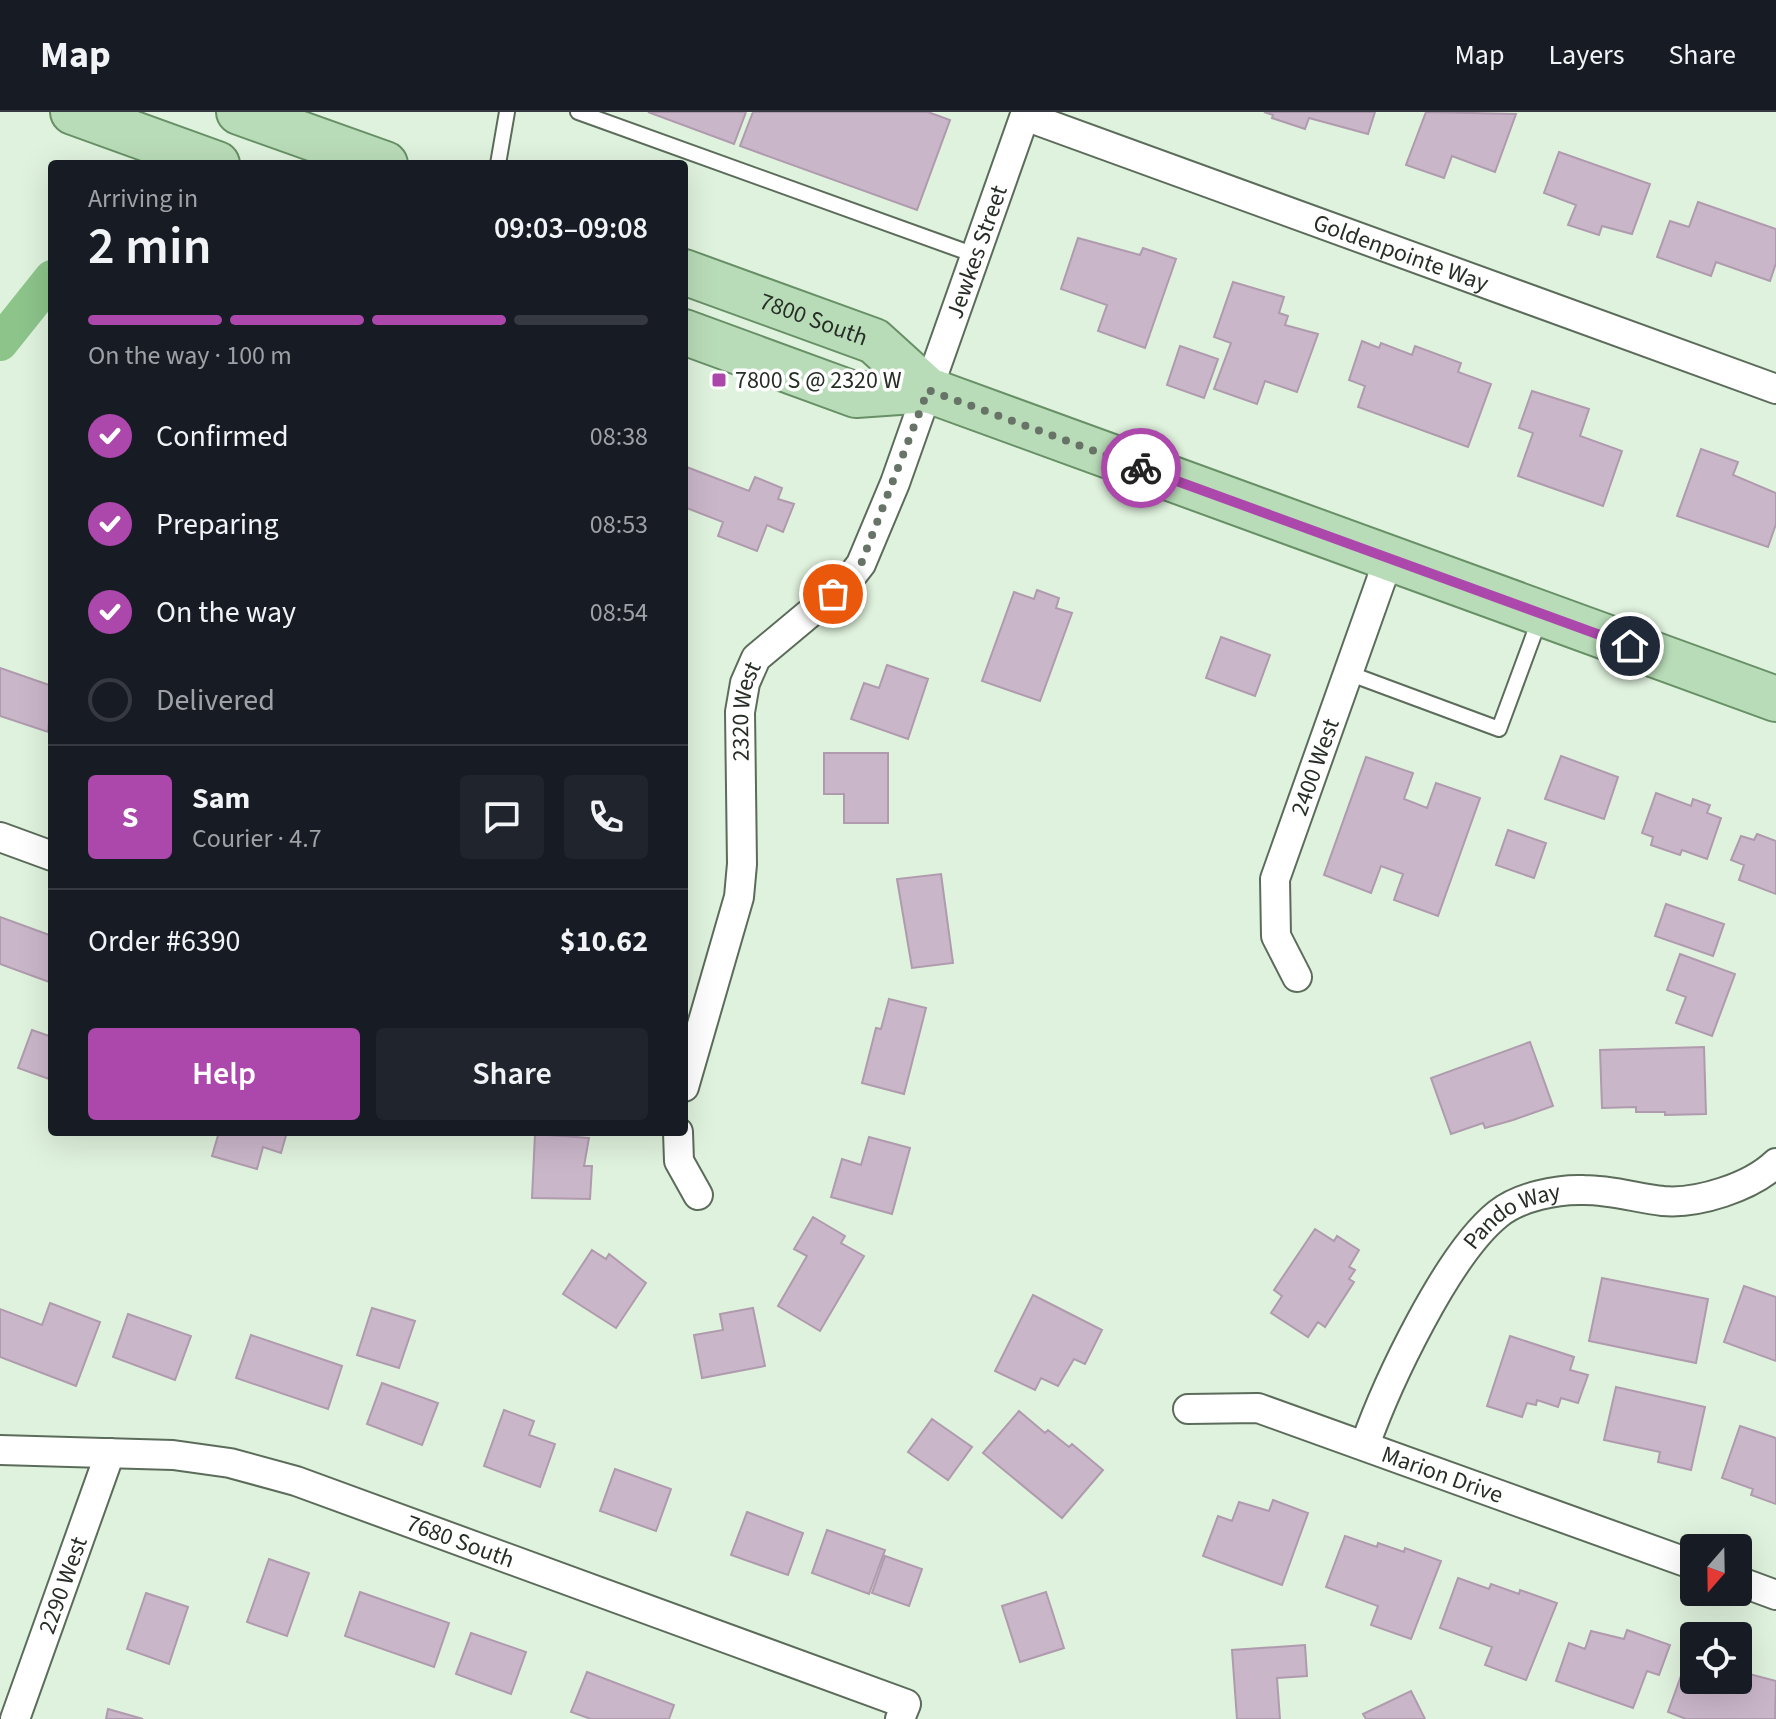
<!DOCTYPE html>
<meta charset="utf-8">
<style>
:root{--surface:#171b24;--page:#20242c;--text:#f1f3f6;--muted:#9ea1a6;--line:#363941;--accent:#ac47ab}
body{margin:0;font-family:"Source Sans 3",sans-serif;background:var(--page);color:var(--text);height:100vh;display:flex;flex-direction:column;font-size:30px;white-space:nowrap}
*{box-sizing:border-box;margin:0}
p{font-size:26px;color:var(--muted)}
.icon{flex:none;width:44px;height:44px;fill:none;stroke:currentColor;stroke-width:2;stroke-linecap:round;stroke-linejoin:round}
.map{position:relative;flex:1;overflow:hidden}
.panel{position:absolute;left:48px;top:48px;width:640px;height:976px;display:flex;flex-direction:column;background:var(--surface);border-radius:8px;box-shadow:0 8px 32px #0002}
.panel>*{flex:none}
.needle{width:52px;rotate:200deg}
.buttons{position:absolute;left:1680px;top:1422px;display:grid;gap:16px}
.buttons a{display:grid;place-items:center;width:72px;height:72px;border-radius:8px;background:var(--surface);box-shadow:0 8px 32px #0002;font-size:40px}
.pin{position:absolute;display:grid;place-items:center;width:68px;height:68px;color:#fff;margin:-34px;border:4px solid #fff;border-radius:50%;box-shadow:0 2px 8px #0007}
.courier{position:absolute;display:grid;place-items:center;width:80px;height:80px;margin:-40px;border:6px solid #ac47ab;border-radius:50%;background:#fff;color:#222;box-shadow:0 2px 10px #0007}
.headline em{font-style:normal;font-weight:600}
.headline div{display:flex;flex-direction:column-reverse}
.headline{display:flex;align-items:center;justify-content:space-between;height:136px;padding:0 40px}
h1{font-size:52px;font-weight:600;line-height:60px}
.bar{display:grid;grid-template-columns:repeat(4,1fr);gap:12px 8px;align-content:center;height:96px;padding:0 40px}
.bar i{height:10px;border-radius:6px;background:var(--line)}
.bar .on{background:var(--accent)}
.bar p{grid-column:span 4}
.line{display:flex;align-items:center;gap:20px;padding:0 40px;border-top:2px solid var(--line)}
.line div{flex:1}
.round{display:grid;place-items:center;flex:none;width:84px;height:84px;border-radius:8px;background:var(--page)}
ol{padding:0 40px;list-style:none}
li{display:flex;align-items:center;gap:24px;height:88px}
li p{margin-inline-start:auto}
li .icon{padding:8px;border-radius:50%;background:var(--accent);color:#fff;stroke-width:4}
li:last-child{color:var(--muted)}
li i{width:44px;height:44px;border:4px solid var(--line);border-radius:50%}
.cta{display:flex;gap:16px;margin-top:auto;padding:16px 40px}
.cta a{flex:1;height:92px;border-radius:8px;background:var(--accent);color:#fff;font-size:32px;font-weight:600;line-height:92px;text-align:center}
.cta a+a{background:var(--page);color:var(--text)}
header{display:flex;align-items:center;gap:48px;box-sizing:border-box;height:112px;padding:0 40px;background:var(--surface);border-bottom:2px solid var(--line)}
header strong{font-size:38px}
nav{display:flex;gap:44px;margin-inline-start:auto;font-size:28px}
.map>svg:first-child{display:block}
</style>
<header>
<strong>Map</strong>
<nav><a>Map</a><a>Layers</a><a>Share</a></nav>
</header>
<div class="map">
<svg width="1776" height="1607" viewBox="0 0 1776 1607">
<rect width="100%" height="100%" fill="#dff2dd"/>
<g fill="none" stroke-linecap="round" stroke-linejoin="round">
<!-- canal -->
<path stroke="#8cc48a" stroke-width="36" d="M0,231L52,166"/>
</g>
<!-- building -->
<path fill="#cab6c9" stroke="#af9bad" stroke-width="2" d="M648,0H746L734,32Z
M753,0H928L950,8L917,98L740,34Z
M1264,0H1375L1368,22L1309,6L1305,17L1272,6L1273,3Z
M1426,0L1516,2L1495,60L1452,44L1444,66L1406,53Z
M1559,40L1650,72L1632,122L1602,114L1599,123L1568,113L1576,93L1544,81Z
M1698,90L1776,117V151L1770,169L1716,150L1711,164L1657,145L1670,109L1689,115Z
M1078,126L1140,143L1143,136L1176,147L1145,236L1098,219L1107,193L1061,177Z
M1233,170L1284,185L1279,201L1288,204L1285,213L1318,222L1297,280L1265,269L1257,292L1214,277L1231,231L1214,225Z
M1362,229L1379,236L1381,231L1412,243L1415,234L1461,251L1458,260L1491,272L1468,335L1358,295L1365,274L1349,268Z
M1180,234L1218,247L1204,286L1167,273Z
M1532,279L1589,297L1580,324L1622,339L1603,394L1518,364L1533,321L1519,316Z
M1701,337L1738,350L1733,363L1776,381V412L1768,435L1677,404Z
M684,354L749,379L755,365L782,376L778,387L794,392L783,420L767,413L757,439L718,424L723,410L684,395Z
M1037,478L1059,486L1056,496L1072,501L1040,589L982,569L1014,480L1034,487Z
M1221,525L1270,543L1255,584L1206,566Z
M887,553L928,567L908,627L851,607L864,571L879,576Z
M0,556L52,574L48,620L0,604Z
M824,641H888V711H844V682H824Z
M1561,644L1618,665L1604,707L1545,687Z
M1366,645L1413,661L1404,687L1427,696L1436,671L1480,686L1438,804L1394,788L1403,762L1381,754L1371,781L1324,763Z
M1656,681L1691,694L1693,687L1710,693L1707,701L1721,706L1707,747L1682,738L1680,743L1651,733L1653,725L1642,721Z
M1508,718L1546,731L1534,766L1496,753Z
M1757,722L1776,729V782L1739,768L1744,753L1731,748L1741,724L1754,728Z
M941,762L953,851L912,856L897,767Z
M1666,792L1724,812L1713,844L1655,824Z
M0,805L52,824V871L0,852Z
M1680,842L1735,862L1712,924L1676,911L1686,885L1667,878Z
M889,887L926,896L904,982L862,971L876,916L881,917Z
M32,918L52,925V968L18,956Z
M1530,930L1553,994L1513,1008L1485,1016L1483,1011L1451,1022L1431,966Z
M1704,935L1706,1002L1665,1003V1000H1636V995L1602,996L1600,938Z
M219,1020H287L281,1041L263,1035L257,1057L212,1044Z
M535,1022L589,1026L584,1054H592L590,1087L532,1086Z
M869,1025L910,1036L892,1102L831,1085L842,1047L861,1053Z
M813,1105L845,1124L841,1131L864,1144L820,1219L778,1194L807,1144L794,1137Z
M1315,1117L1334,1129L1337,1124L1359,1138L1349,1155L1355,1158L1349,1167L1354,1170L1325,1215L1318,1210L1308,1225L1271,1201L1282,1184L1274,1178Z
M592,1138L606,1147L609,1142L646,1171L616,1216L563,1182Z
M1602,1166L1708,1187L1696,1251L1589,1229Z
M1744,1174L1776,1185V1249L1724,1230Z
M1033,1183L1102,1218L1085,1252L1074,1247L1058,1274L1041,1266L1035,1278L995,1259Z
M50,1191L100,1210L76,1274L0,1245V1197L42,1213Z
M372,1196L415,1209L399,1256L357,1243Z
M753,1196L765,1254L702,1266L694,1223L723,1218L720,1202Z
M128,1202L191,1224L175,1268L113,1245Z
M251,1223L342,1254L328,1297L236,1266Z
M1510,1224L1574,1245L1570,1258L1588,1263L1578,1291L1561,1286L1558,1295L1537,1288L1536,1293L1527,1291L1522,1305L1487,1294Z
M382,1271L438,1291L422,1333L367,1312Z
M1616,1275L1705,1295L1691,1358L1658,1350L1660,1340L1604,1328Z
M504,1298L534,1309L529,1323L555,1332L540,1375L484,1354Z
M1019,1299L1045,1321L1048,1318L1069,1335L1072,1332L1103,1358L1062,1406L983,1341Z
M932,1307L972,1335L948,1368L908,1340Z
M1740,1314L1776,1326V1392L1751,1383L1753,1377L1722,1366Z
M615,1357L671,1377L656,1419L600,1399Z
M1273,1388L1308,1401L1282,1473L1203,1444L1218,1404L1232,1409L1239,1390L1269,1399Z
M747,1400L803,1421L788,1463L731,1443Z
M827,1418L885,1438L869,1482L812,1461Z
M1345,1424L1377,1435L1378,1431L1404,1440L1405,1436L1441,1449L1411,1527L1371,1513L1378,1494L1326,1475Z
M885,1444L922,1457L909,1494L872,1481Z
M269,1447L309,1461L287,1524L247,1510Z
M1458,1466L1489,1477L1491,1472L1519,1482L1520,1478L1557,1491L1526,1568L1485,1553L1492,1535L1440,1516Z
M360,1480L449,1511L434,1555L345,1524Z
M1046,1480L1064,1536L1020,1550L1002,1494Z
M146,1481L188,1495L169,1552L127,1537Z
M1627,1518L1670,1533L1659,1563L1647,1559L1633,1596L1556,1569L1569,1531L1585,1537L1591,1519L1624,1527Z
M471,1521L526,1540L511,1582L456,1562Z
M1305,1533L1307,1564L1277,1566L1280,1607H1237L1232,1538Z
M1687,1547L1694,1550V1568H1738V1559L1776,1569L1775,1607H1686L1668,1600Z
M587,1560L674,1593L669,1607H591L571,1600Z
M1411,1579L1425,1607H1366L1363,1602Z
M108,1597L143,1607H106Z"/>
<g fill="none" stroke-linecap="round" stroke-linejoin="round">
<defs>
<path id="service" d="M578,0L975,143
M498,52L507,0
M1348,561L1499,617L1540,506"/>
<g id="minor">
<path id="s1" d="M1025,4L1776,277"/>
<path d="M0,725L52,744"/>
<path id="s2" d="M1297,865L1276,824L1275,767L1389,446"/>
<path id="s3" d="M684,975L739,785L742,752L740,600L745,571L756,546L847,470L861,452L895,371L1026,0"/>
<path d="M678,1020L679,1049L698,1083"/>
<path id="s4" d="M1188,1297L1258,1296L1694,1453"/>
<path id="s5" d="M1365,1333C1387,1271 1447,1143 1498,1102C1519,1085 1557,1077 1584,1078C1611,1078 1637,1086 1663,1089C1698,1092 1751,1075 1776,1051"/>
<path id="s6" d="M0,1338L173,1343L230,1351L296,1369L906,1592L900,1607"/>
<path d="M1738,1469L1776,1483"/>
<path id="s7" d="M15,1607L110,1341"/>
</g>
<g id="primary">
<path d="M73,0L217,52"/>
<path d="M239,0L385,52"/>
<path id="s8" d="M684,160L874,229L928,278L1776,587"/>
<path d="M684,220L856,283L928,278"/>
</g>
</defs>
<!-- service casing -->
<use href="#service" stroke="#5b6c5a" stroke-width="18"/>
<!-- minor casing -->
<use href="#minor" stroke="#5b6c5a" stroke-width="32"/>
<!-- primary casing -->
<use href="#primary" stroke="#679066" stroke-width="48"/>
<!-- service -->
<use href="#service" stroke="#fff" stroke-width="14"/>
<!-- minor -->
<use href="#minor" stroke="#fff" stroke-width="28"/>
<!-- primary -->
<use href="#primary" stroke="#b9dcb8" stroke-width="44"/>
</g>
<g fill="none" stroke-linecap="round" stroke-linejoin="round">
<!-- done -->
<path stroke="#677366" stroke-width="8" stroke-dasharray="0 14.4" d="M833,482L861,452L928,278L1141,356"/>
<!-- route -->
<path stroke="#ac47ab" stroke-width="10" d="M1141,356L1630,534"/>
</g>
<!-- markers -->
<rect fill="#ac47ab" stroke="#fff" stroke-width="3" x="711" y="260" width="16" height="16" rx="4"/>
<g text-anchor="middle" stroke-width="7" stroke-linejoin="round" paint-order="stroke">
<!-- street labels -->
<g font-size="24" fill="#272e26" stroke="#fff">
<text dy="8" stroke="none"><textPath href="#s3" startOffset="914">Jewkes Street</textPath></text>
<text dy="8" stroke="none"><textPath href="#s1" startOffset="400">Goldenpointe Way</textPath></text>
<text dy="8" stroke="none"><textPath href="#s8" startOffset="138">7800 South</textPath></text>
<text dy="8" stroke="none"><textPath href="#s3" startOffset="384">2320 West</textPath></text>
<text dy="8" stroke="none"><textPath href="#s2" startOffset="222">2400 West</textPath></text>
<text dy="8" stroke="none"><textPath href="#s5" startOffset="280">Pando Way</textPath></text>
<text dy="8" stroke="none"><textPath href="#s4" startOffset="266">Marion Drive</textPath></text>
<text dy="8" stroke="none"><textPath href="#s6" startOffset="474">7680 South</textPath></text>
<text dy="8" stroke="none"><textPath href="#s7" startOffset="142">2290 West</textPath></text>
</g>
<!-- poi labels -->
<g font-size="24" fill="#272e26" stroke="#fff" text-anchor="start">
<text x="735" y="276">7800 S @ 2320 W</text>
</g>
</g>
</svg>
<div class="buttons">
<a><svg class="needle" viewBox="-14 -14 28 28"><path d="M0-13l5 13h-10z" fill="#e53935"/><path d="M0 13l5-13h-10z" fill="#9ea1a6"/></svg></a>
<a><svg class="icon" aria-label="locate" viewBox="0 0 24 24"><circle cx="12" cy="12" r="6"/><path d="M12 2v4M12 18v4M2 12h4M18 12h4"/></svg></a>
</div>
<div class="pin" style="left:833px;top:482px;background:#ea580c"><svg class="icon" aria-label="bag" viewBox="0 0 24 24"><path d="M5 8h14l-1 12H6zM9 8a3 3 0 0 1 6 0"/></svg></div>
<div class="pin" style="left:1630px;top:534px;background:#1f2937"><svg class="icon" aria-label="home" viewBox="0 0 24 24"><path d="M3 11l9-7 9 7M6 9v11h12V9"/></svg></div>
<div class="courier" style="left:1141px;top:356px"><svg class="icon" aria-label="bike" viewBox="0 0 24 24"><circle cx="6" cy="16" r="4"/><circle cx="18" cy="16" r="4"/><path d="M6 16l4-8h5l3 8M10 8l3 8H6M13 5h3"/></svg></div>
<section class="panel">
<div class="headline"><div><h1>2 min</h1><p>Arriving in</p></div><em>09:03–09:08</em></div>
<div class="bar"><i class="on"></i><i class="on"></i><i class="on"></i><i></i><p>On the way · 100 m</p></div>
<ol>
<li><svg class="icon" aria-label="check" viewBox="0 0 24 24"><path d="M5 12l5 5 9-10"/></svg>Confirmed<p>08:38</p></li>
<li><svg class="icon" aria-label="check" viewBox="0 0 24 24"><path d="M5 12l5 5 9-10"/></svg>Preparing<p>08:53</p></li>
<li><svg class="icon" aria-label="check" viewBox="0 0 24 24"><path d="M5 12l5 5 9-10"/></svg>On the way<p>08:54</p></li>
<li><i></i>Delivered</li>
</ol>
<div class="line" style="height:144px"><b class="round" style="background:var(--accent);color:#fff">S</b><div><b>Sam</b><p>Courier · 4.7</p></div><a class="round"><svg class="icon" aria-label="chat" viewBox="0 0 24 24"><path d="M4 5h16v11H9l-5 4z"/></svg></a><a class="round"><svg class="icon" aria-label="phone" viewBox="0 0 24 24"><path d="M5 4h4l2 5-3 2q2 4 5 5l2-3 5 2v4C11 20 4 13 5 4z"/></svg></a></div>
<div class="line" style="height:104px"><div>Order #6390</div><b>$10.62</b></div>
<div class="cta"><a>Help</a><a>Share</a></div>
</section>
</div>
